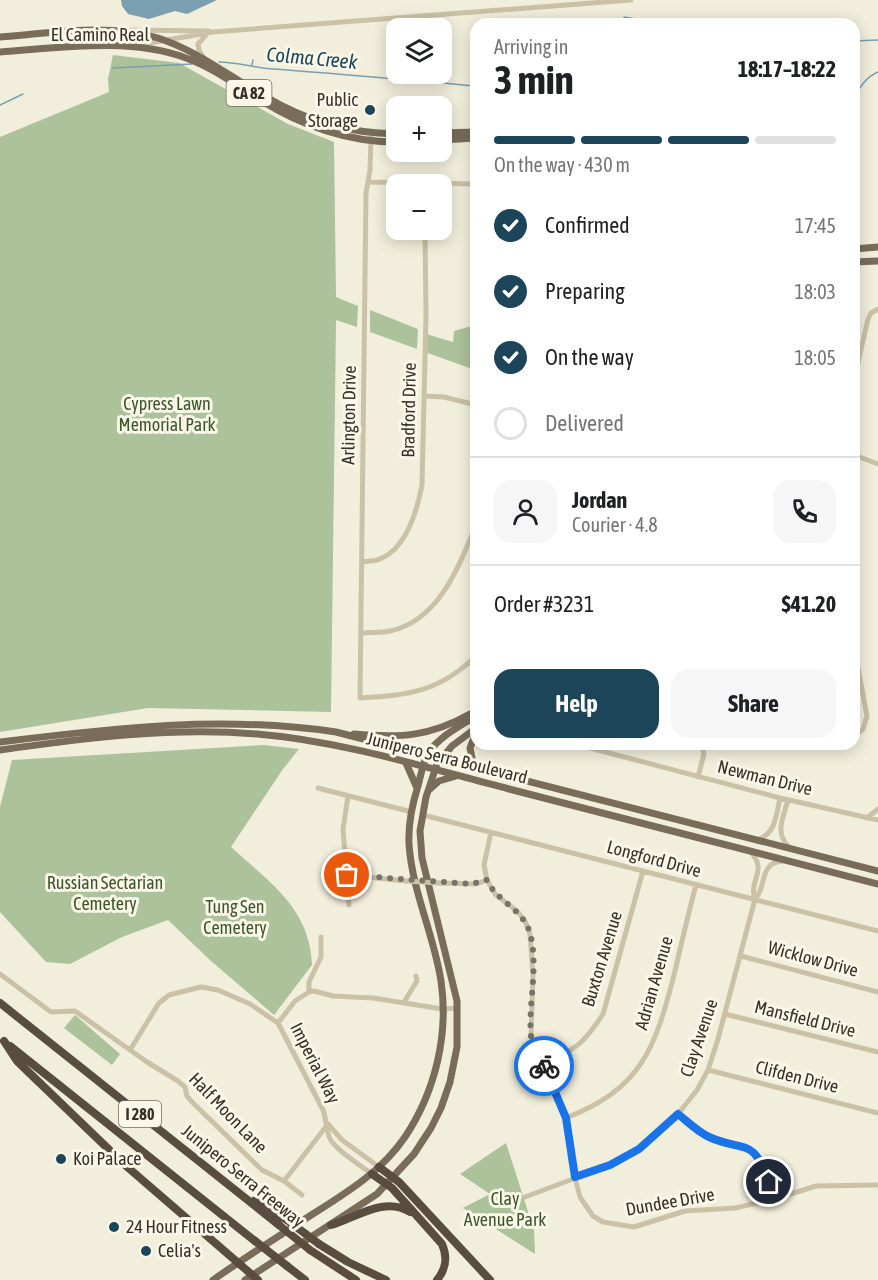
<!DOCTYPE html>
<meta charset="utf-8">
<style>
:root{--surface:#fff;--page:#f6f6f6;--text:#202124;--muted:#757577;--line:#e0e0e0;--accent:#1d4559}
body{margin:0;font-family:"Asap Condensed",sans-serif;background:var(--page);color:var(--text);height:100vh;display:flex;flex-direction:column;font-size:22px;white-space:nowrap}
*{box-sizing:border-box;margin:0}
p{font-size:20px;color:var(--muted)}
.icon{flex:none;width:33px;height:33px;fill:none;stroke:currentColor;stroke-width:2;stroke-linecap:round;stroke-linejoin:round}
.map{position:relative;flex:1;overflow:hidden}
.details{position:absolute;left:470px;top:18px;width:390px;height:732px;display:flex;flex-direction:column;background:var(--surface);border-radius:18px;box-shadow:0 3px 15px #0003}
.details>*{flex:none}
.buttons{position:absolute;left:386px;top:18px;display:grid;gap:12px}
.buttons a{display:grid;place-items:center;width:66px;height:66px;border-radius:12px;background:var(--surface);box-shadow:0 3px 15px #0003;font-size:30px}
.pin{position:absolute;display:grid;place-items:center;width:51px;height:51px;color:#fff;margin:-26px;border:3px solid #fff;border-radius:50%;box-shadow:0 2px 6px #0007}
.courier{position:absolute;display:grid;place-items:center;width:60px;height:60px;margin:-30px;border:4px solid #1a73e8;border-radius:50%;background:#fff;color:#222;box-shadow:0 2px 8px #0007}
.head em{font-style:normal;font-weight:700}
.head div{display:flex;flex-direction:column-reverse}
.head{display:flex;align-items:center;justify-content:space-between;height:102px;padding:0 24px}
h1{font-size:39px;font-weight:700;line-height:45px}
.bar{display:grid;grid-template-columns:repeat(4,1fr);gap:9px 6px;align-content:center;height:72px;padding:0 24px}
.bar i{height:8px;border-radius:4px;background:var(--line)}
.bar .current{background:var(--accent)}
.bar p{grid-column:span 4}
.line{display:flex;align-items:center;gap:15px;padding:0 24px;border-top:2px solid var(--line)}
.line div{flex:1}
.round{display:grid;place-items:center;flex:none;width:63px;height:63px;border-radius:18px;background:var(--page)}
ol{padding:0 24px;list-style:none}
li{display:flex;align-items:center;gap:18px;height:66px}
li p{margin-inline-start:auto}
li .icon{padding:6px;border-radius:50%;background:var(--accent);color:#fff;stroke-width:4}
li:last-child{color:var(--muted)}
li i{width:33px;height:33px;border:3px solid var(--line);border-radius:50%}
.button{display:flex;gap:12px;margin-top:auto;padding:12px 24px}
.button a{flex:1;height:69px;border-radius:18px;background:var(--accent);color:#fff;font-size:24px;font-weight:700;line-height:69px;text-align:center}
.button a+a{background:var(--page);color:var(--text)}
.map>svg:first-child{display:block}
</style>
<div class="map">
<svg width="878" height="1280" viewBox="0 0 878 1280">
<rect width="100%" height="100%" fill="#f2eedc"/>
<!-- green -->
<path fill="#abc29b" d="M113,55L179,63L288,124L334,142L336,297L358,306L357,327L336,320L331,712L148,708L0,732V137L109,92L108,79Z
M370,310L418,329L417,349L370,332Z
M475,325V370L425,352L426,334L453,342L454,331Z
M264,745L299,749L283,769L231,847C270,883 310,908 312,965L274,1015L211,961L168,920L122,937L70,964L46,962L0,912V807L12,760Z
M75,1015L120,1054L112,1065L64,1028Z
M506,1143L534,1230L535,1254L463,1208L490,1194L460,1174Z"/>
<!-- water -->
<path fill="#7a9fb0" d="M121,0H217L187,14L175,11L149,19L128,14L122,6Z"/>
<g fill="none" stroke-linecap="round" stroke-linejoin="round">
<!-- stream -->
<path stroke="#7a9fb0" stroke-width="1.5" d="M624,17L664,24
M854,41L878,40
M219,62C237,62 255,68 273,69C341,74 408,80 476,86
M252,65L253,60
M113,68L192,64
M854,98C860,87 866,77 878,72
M0,105L23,94"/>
<!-- minor -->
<path stroke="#cbc1a7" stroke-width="5" d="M131,30L209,31
M138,45L213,32L631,0
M204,58L199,50L198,44L206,35
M371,137L370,170L366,193L360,698C409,695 439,692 476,656
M368,182L476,184
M854,380L868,319L871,313L878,309
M424,396L444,397L476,405
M854,455L878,464
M854,547C857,556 859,566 854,575
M363,562C367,561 373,561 377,560C406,551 417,511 422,485L426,315L425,230
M361,633C371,632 381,633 390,631C439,621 459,566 476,525
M854,647L867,716L863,729L854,737
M575,744L780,798L878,820
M698,777L704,754L701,744
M318,788L412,812
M348,796L343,829L349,905
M788,800C783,818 774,834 790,848
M423,815L878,931
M867,818L878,809
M491,832L484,865L487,880L495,894L517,911L525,921L530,934L533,976L531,1037L536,1053L544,1065L566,1118L571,1162L580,1197L593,1216L603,1222L634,1227L685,1211L735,1208L775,1199L816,1186L878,1185
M757,840C776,834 776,815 780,798
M750,851C769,872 748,879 755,899
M347,875L406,881
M438,883L476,884L487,880
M741,956L878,992
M0,974L51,1012L75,1011L147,1062L178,1081L185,1087L187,1096L191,1101L262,1170L284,1181L328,1124
M309,992V982L321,957V937
M404,1002L417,981L416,976
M725,1014L878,1052
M278,1023L295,1001L309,992L314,991L333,996L373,998L442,1009L457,1008
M130,1050L159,1003L169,995L201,987L218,990L250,1004L278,1023L323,1110C326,1118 327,1133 330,1139C337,1151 360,1165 372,1174
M544,1065C576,1048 583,1045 603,1014L643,871
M708,1070L878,1113
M678,1114L708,1136L746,1147L756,1154L763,1165L775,1199
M566,1118C641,1089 655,1049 674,975C681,945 688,915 696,885
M328,1124L342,1140L379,1167
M284,1181L302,1195
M525,1197L610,1165L639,1149L678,1114L697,1090L708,1070L718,1039L755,899C768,885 758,863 783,861"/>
<!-- major -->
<path stroke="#796c59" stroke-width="7" d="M0,37C53,33 107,23 158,38C198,51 230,77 266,97C306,121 349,133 396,134
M0,52C60,48 129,37 186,58C214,68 237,86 262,101C302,126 349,142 396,142
M441,133L476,132
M441,140L476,138
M854,249L878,247
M854,262L878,261
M354,734C400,738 429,737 470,714
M0,742C113,728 222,715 336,732L878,871
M0,750C86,738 170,727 257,734C342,741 427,768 509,789C632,821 755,852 878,884
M406,763L417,788
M474,768L470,748L476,733
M429,790L439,781L456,776
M213,1280C240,1261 268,1243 296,1225C335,1199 378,1177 405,1137C435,1092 449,1035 441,981C434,935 412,891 409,844C408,824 412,805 418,786C421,775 423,761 429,752C440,736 460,726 476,716
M245,1280L377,1194L414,1154L431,1128L441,1108L450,1082L457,1047V1001L422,858L420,831L426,797L437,764L452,746L476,728"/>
<!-- highway -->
<path stroke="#584d3f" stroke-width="8" d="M0,1003L279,1225
M4,1041L17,1061L125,1165L258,1280
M10,1046L255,1241
M379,1167L399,1182L490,1280
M372,1174L392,1188L442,1244C448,1258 446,1269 437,1280
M254,1201L287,1220
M331,1225C357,1217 385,1196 410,1212
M319,1244L348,1262L386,1280
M310,1250L356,1280
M287,1266L305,1280"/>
<!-- minor-bridge -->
<path stroke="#cbc1a7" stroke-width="5" d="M406,881L438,883"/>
<!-- highway-bridge -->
<path stroke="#584d3f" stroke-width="8" d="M287,1220L319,1244
M279,1225L310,1250
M255,1241L287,1266"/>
</g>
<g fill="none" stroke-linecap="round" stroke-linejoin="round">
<!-- done -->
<path stroke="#787367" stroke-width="6" stroke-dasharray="0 10.8" d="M347,875L471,884L487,880C497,902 523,909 530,933C539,967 528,1002 531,1036C533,1047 539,1056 544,1066"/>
<!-- route -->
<path stroke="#1a73e8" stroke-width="8" d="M544,1066L566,1118L575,1177L610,1165L639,1149L678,1114C688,1122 698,1132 709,1137C745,1153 753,1136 769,1182"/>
</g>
<!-- markers -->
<g fill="#1d4559" stroke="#faf6e8" stroke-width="2">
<circle cx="370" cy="110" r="6"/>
<circle cx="61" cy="1159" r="6"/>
<circle cx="114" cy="1227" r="6"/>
<circle cx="146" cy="1251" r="6"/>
</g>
<g text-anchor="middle" stroke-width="6" stroke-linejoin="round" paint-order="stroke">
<!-- shield labels -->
<g fill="#faf6e8" stroke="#726c62" stroke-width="1.5">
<rect x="226.5" y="80" width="45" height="26" rx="4.5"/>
<rect x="119" y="1101" width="42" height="26" rx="4.5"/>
</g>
<g font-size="16" font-weight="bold" fill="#373128">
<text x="249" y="99">CA 82</text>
<text x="140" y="1120">I 280</text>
</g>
<!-- street labels -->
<g font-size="18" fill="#373128" stroke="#faf6e8">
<text x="100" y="41">El Camino Real</text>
<text transform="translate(409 410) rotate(-89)" y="6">Bradford Drive</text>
<text transform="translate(349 415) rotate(-89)" y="6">Arlington Drive</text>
<text transform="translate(447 758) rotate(14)" y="6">Junipero Serra Boulevard</text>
<text transform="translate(765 778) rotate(14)" y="6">Newman Drive</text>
<text transform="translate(654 859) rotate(15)" y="6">Longford Drive</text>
<text transform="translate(602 959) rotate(-73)" y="6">Buxton Avenue</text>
<text transform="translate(813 959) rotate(15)" y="6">Wicklow Drive</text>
<text transform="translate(654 983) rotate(-74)" y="6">Adrian Avenue</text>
<text transform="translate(805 1019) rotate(14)" y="6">Mansfield Drive</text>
<text transform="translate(699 1038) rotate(-71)" y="6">Clay Avenue</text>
<text transform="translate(315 1063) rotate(63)" y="6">Imperial Way</text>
<text transform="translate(797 1077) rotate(14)" y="6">Clifden Drive</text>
<text transform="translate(228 1113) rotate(46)" y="6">Half Moon Lane</text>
<text transform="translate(243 1176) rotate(39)" y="6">Junipero Serra Freeway</text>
<text transform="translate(670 1202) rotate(-10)" y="6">Dundee Drive</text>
</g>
<!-- poi labels -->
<g font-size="18" fill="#373128" stroke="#faf6e8" text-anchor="start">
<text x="358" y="106" text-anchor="end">Public<tspan x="358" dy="21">Storage</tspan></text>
<text x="73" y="1165">Koi Palace</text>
<text x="126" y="1233">24 Hour Fitness</text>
<text x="158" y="1257">Celia's</text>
</g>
<!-- park labels -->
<g font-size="18" fill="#3b562b" stroke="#faf6e8">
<text x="167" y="410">Cypress Lawn<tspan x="167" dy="21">Memorial Park</tspan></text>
<text x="105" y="889">Russian Sectarian<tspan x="105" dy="21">Cemetery</tspan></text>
<text x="235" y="913">Tung Sen<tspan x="235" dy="21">Cemetery</tspan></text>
<text x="505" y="1205">Clay<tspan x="505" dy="21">Avenue Park</tspan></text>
</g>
<!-- water labels -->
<g font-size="20" font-style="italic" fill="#1d4559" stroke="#faf6e8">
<text transform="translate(312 58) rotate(5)" y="7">Colma Creek</text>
</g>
</g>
</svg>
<div class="buttons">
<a><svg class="icon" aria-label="layers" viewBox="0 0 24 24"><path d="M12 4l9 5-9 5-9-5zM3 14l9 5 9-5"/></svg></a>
<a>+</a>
<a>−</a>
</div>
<div class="pin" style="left:347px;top:875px;background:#ea580c"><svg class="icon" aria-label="bag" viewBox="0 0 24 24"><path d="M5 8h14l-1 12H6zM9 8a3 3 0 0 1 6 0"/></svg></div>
<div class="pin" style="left:769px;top:1182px;background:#1f2937"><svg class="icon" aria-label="home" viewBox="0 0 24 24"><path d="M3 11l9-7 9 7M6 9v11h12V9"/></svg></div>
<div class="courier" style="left:544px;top:1066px"><svg class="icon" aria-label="bike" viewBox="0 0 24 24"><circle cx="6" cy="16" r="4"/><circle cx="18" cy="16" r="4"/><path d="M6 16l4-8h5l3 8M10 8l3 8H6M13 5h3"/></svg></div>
<section class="details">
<div class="head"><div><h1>3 min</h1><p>Arriving in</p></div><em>18:17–18:22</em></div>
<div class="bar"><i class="current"></i><i class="current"></i><i class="current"></i><i></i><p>On the way · 430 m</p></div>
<ol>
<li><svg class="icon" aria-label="check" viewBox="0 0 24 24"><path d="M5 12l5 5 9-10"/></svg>Confirmed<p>17:45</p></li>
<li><svg class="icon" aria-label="check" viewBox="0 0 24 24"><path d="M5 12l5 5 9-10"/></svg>Preparing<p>18:03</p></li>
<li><svg class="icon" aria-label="check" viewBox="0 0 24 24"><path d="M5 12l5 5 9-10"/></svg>On the way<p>18:05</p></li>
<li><i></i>Delivered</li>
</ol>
<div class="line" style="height:108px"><a class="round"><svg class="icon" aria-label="person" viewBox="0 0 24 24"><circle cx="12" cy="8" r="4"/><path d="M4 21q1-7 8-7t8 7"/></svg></a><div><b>Jordan</b><p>Courier · 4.8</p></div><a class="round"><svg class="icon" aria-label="phone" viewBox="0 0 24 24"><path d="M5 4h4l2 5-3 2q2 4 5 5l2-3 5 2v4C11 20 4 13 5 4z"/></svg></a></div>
<div class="line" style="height:78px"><div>Order #3231</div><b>$41.20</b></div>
<div class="button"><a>Help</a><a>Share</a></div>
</section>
</div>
